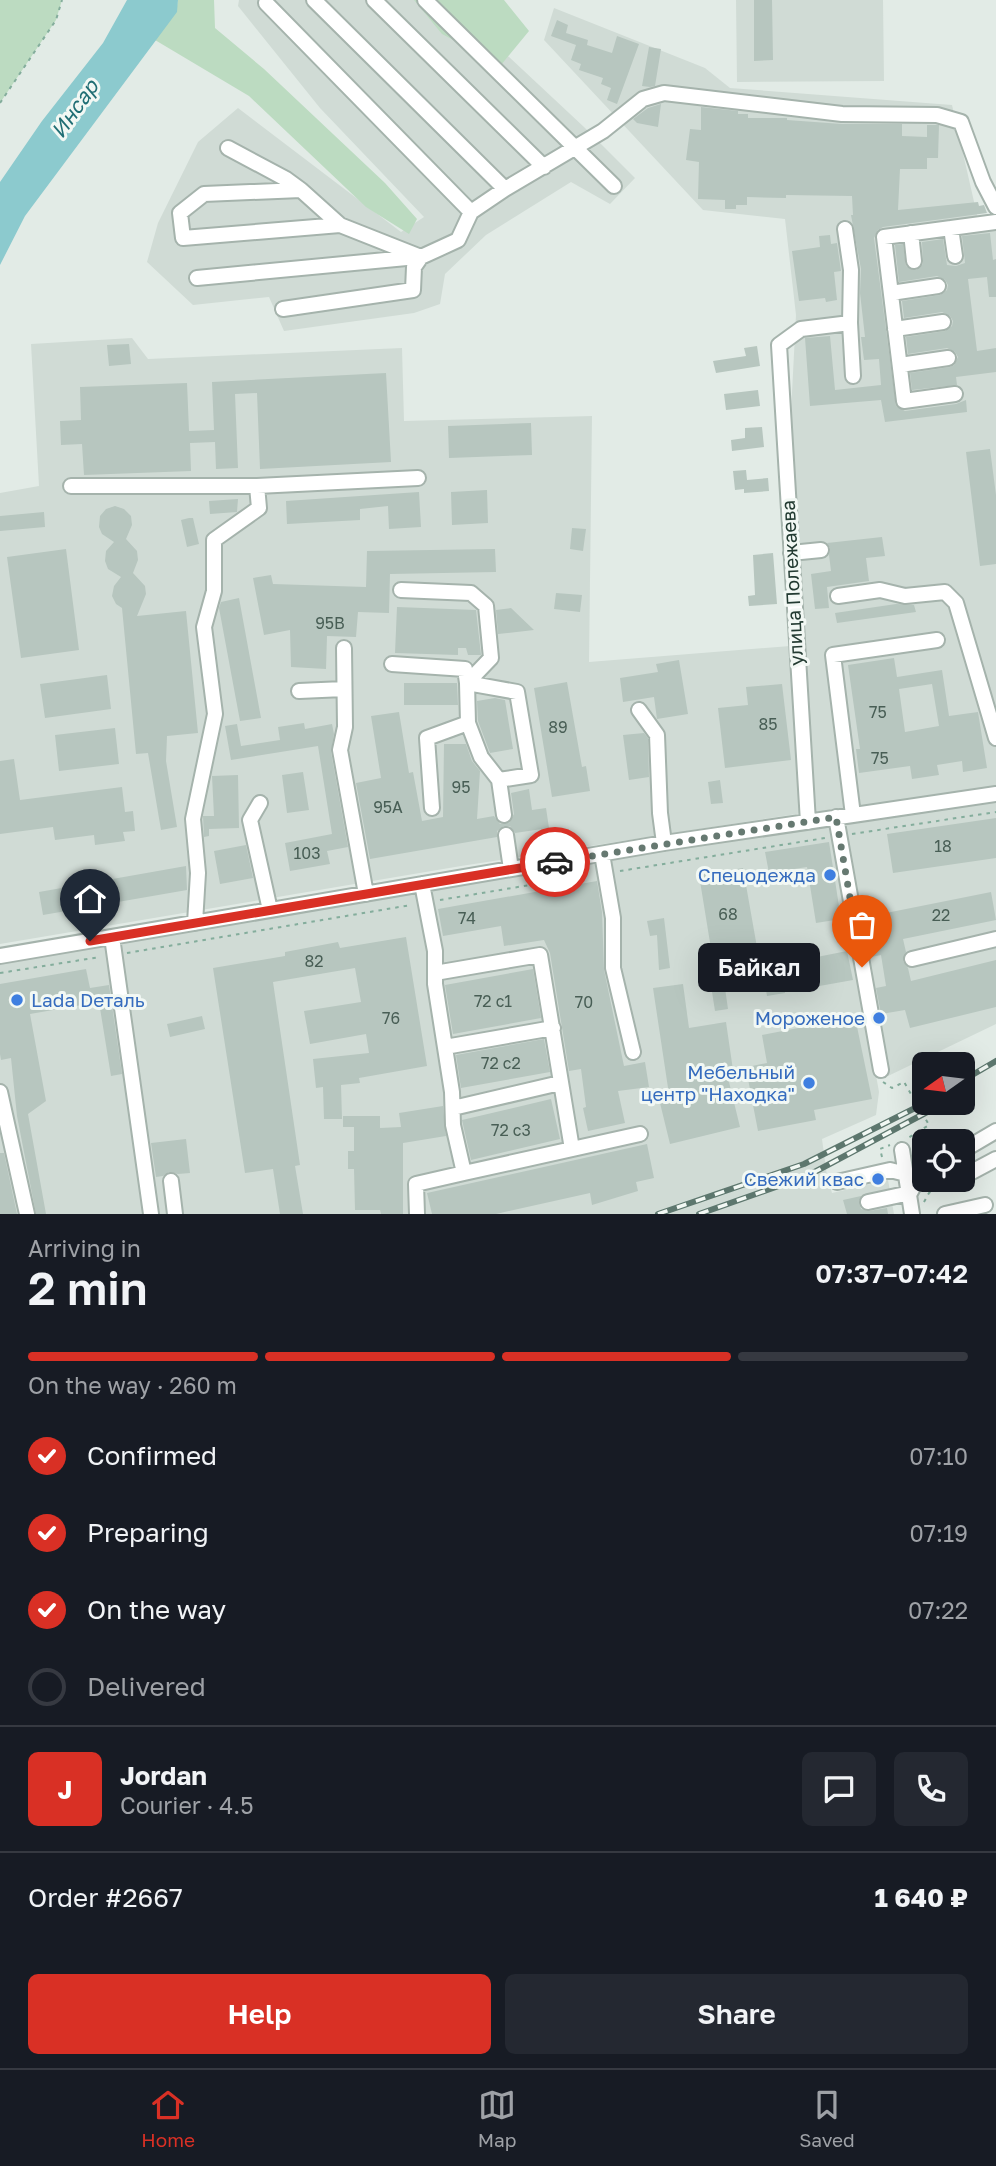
<!DOCTYPE html>
<meta charset="utf-8">
<style>
:root{--surface:#171b24;--page:#242831;--text:#f1f3f6;--muted:#9ea1a6;--line:#363941;--accent:#d93025}
body{margin:0;font-family:"Golos Text",sans-serif;background:var(--page);color:var(--text);height:100vh;display:flex;flex-direction:column;font-size:26px;white-space:nowrap}
*{box-sizing:border-box;margin:0}
p{font-size:23px;color:var(--muted)}
.icon{flex:none;width:38px;height:38px;fill:none;stroke:currentColor;stroke-width:2;stroke-linecap:round;stroke-linejoin:round}
.map{position:relative;height:1214px;overflow:hidden}
.details{display:flex;flex-direction:column;background:var(--surface);flex:1}
.details>*{flex:none}
.needle{width:46px;rotate:256deg}
.buttons{position:absolute;left:912px;top:1052px;display:grid;gap:14px}
.buttons a{display:grid;place-items:center;width:63px;height:63px;border-radius:10px;background:var(--surface);box-shadow:0 7px 28px #0002;font-size:35px}
.pin{position:absolute;display:grid;place-items:center;width:60px;height:60px;color:#fff;margin:-72px -30px;border-radius:50% 50% 50% 0;rotate:-45deg;box-shadow:0 0 7px #0007}
.pin .icon{rotate:45deg}
.courier{position:absolute;display:grid;place-items:center;width:70px;height:70px;margin:-35px;border:5px solid #d93025;border-radius:50%;background:#fff;color:#222;box-shadow:0 2px 9px #0007}
.bubble{position:absolute;height:49px;border-radius:10px;background:var(--surface);box-shadow:0 7px 28px #0002;font-size:23px;font-weight:600;line-height:49px;text-align:center}
.summary em{font-style:normal;font-weight:600}
.summary div{display:flex;flex-direction:column-reverse}
.summary{display:flex;align-items:center;justify-content:space-between;height:119px;padding:0 28px}
h1{font-size:46px;font-weight:600;line-height:52px}
.bar{display:grid;grid-template-columns:repeat(4,1fr);gap:10px 7px;align-content:center;height:84px;padding:0 28px}
.bar i{height:9px;border-radius:5px;background:var(--line)}
.bar .active{background:var(--accent)}
.bar p{grid-column:span 4}
.line{display:flex;align-items:center;gap:18px;padding:0 28px;border-top:2px solid var(--line)}
.line div{flex:1}
.round{display:grid;place-items:center;flex:none;width:74px;height:74px;border-radius:10px;background:var(--page)}
ol{padding:0 28px;list-style:none}
li{display:flex;align-items:center;gap:21px;height:77px}
li p{margin-inline-start:auto}
li .icon{padding:7px;border-radius:50%;background:var(--accent);color:#fff;stroke-width:4}
li:last-child{color:var(--muted)}
li i{width:38px;height:38px;border:4px solid var(--line);border-radius:50%}
.button{display:flex;gap:14px;margin-top:auto;padding:14px 28px}
.button a{flex:1;height:80px;border-radius:10px;background:var(--accent);color:#fff;font-size:28px;font-weight:600;line-height:80px;text-align:center}
.button a+a{background:var(--page);color:var(--text)}
.tabs{display:flex;justify-content:space-around;align-items:center;height:98px;border-top:2px solid var(--line);background:var(--surface);font-size:19px;color:var(--muted)}
.tabs a{display:grid;justify-items:center;gap:4px}
.tabs .active{color:var(--accent)}
.map>svg:first-child{display:block}
</style>
<div class="map">
<svg width="996" height="1214" viewBox="0 0 996 1214">
<rect width="100%" height="100%" fill="#e2ebe6"/>
<!-- built -->
<path fill="#d0dbd5" d="M239,0H448L584,127L635,178L610,204L571,182L486,235L445,274L440,304L414,313L284,331L269,297L193,305L147,262L158,223L198,142L238,108L401,232L424,217L320,108L238,6Z
M736,0H883L884,81L737,82Z
M554,8L705,68L730,88L952,105L980,228H996V787L815,812L799,596L791,412L796,315L785,219L703,210L544,40Z
M132,338L148,359L402,348L404,421L592,416L589,662L790,646L803,813L461,866L0,944V493L39,486L31,344Z
M996,802V1024L888,1076L842,824Z
M831,823L879,1092L876,1115L822,1139L827,1176L832,1193L888,1180L894,1214H0V963L222,924Z"/>
<!-- green -->
<path fill="#bcdbc1" d="M0,0H62L56,20L0,103Z
M178,0H214L215,28L264,69L385,183L417,219L409,234L366,207L249,96L155,40L176,12Z
M414,0H504L529,31L501,65L442,34Z"/>
<!-- water -->
<path fill="#8ccace" d="M127,0H178L177,12L25,216L0,265V182L42,121L103,43Z"/>
<!-- building -->
<path fill="#b7c6bf" fill-rule="evenodd" d="M754,0H772L773,60L754,61Z
M557,20L568,25L566,33L588,40L587,45L612,53L617,36L639,44L617,104L607,100L611,88L601,84L603,78L579,70L581,64L571,60L576,45L551,36Z
M649,47L661,49L655,86L650,87L642,86Z
M661,104L658,127L637,123L633,119L648,108Z
M701,107L738,111V114H748V118H787V120L842,124H902V136L927,137V125H939L938,158H927V169H900L898,210L978,202L979,206L984,205L987,213L883,227L878,230L874,238L896,406L905,411L956,404L966,400L967,412L885,422L881,400L810,406L805,338L830,336L835,390L881,385L879,359L864,360L861,337H865L860,293L861,269L851,215H853L852,196L786,195V198L747,197V205H736V209H725V200L698,199L699,162L686,160L690,129L701,130Z
M990,233L993,260L996,259V297H989L987,277L968,279L977,351L996,348V372L956,377L957,385L912,390L910,373L950,367L954,365L958,357L955,352L947,348L908,354L906,337L945,331L952,326L953,321L950,316L942,312L904,318L902,301L940,295L947,290L948,285L945,280L937,276L899,282L895,245L903,244L906,266L916,270L923,264L922,242L943,239L947,265L956,266L965,263L962,236Z
M830,235L831,244L837,243L841,271L834,272L837,300L826,302L825,298L799,301L792,251L820,247L819,236Z
M129,344L131,364L109,366L107,345Z
M757,346L760,366L716,373L713,361L746,356L744,348Z
M386,373L391,462L260,469L257,393L235,394L238,468L216,469L215,442L190,443L191,471L84,475L82,444L61,445L60,421L81,420L80,387L187,383L189,431L214,430L212,382Z
M758,390L760,406L726,410L724,394Z
M531,423L532,455L449,458L448,426Z
M762,427L764,447L732,451L731,440L745,438V428Z
M990,449L996,495V564L980,566L966,452Z
M746,470L747,480L768,478L769,491L744,493V489L735,490L733,471Z
M487,490L488,523L452,525L451,492Z
M419,492L421,527L389,529L388,506L360,509V520L287,524L286,501Z
M238,499L237,512L210,514L209,501Z
M115,506L124,509L131,516L132,525L126,539L137,551L138,560L133,573L145,586L146,594L137,616L186,611L198,733L167,736L166,761L177,827L161,830L148,753L136,754L122,608L116,604L112,596L114,586L121,577L108,569L105,561L106,551L114,542L102,534L99,527L100,516L106,509Z
M44,512L45,527L0,531V516Z
M189,518H193L199,544L187,547L181,520Z
M572,528L586,529L583,551L570,549Z
M882,537L885,556L866,558L869,581L827,587L829,608L815,609L811,574L831,571L829,555L830,548L827,543Z
M66,549L79,650L21,658L7,557Z
M495,549L496,572L390,574L389,613L358,612L356,637L327,636L326,669L291,667L290,630L264,635L253,578L271,575L273,584L366,587L367,551Z
M773,553L777,604L749,606L748,596L755,595L753,555Z
M556,593L582,595L580,612L554,609Z
M239,598L261,718L240,721L219,608L221,602Z
M896,604L914,605L916,612L837,623L835,613Z
M397,607L476,610L481,655H468L466,648H458V655L395,653Z
M511,608L534,630L498,634L496,610Z
M894,658L897,677L942,670L949,716L978,712L987,768L963,772L962,761L937,765L939,775L912,779L910,766L859,773L856,749H860L848,665ZM932,684L939,726L905,732L899,689Z
M679,660L688,714L657,719L654,697L623,702L620,678L658,672L656,664Z
M107,675L111,709L45,718L40,684Z
M567,682L582,767L586,766L590,791L552,797L534,688Z
M404,683H457L458,705H404Z
M782,684L791,760L725,768L718,708L748,705L746,687Z
M495,698L505,700L513,749L490,753L478,721L477,701Z
M399,712L409,773L413,772L422,821L443,817L444,744H466L472,761L480,771L477,819L494,816L500,824L509,823L514,814L511,793L529,789L532,810L546,808L549,828L515,833L510,826H504L497,831V837L370,859L356,783L381,778L371,716Z
M304,723L305,729L332,724L334,734L331,752L348,847L327,851L330,864L290,871L285,843L332,834L318,746L231,760L225,726L237,724L241,746L280,740L278,727Z
M115,728L119,764L59,771L55,735Z
M644,733L648,738L649,777L629,780L623,735Z
M14,759L20,800L122,787L125,812L133,811L135,831L123,832L125,841L95,845L94,835L55,840L53,827L0,834V761Z
M303,772L309,810L287,813L282,775Z
M238,775L239,828L209,829V836L204,837L203,816H214L212,776Z
M720,780L723,803L711,804L708,782Z
M996,818V858L893,873L887,834Z
M829,842L841,919L816,923L807,867L769,873L765,852Z
M246,845L253,878L220,884L214,851Z
M186,866L187,890L43,915L39,892Z
M743,868L758,953L713,961L699,875Z
M597,881L602,912L604,970L624,1066L645,1062L649,1087L618,1091L625,1123L588,1131L583,1108L586,1107L581,1069L569,1071L550,953L544,940L504,946L501,926L443,936L438,909Z
M991,892L996,920L903,939L906,952L903,961L908,968L911,981L996,960V1007L910,1028L905,1010L881,1014L876,988L886,986L881,955L871,957L865,923L887,920L886,913Z
M664,918L670,968L659,970L657,935L650,936L647,921Z
M406,937L427,1066L359,1078L360,1083L341,1085L342,1119H324L323,1087L316,1088L313,1059L369,1053L366,1034L310,1044L304,1011L361,1002L355,968L273,982L300,1165L295,1166L303,1214H280L273,1169L245,1173L213,968L285,956V952L338,942L340,948Z
M847,951L853,980L808,988L802,960Z
M779,957L785,993L767,996L761,960Z
M86,969L90,988L109,985L122,1074L111,1076L99,1002L30,1014L46,1101L28,1114L46,1214H36L17,1116L11,1058L1,1060L0,1054V984Z
M533,969L541,1018L453,1034L445,985Z
M738,975L740,986L725,988L728,1009L715,1011L710,979Z
M683,984L689,1028L726,1022L733,1070L767,1063L762,1035L855,1017L872,1099L814,1110L816,1120L758,1131L748,1079L729,1082L740,1127L670,1144L660,1103L670,1101L653,988Z
M202,1016L205,1029L170,1037L167,1024Z
M544,1039L550,1072L461,1088L456,1055Z
M551,1099L560,1139L471,1160L462,1120Z
M443,1106L446,1136L403,1143V1214H381L380,1210H355L354,1169H348V1151H354V1127H343V1116H380V1128L401,1127L399,1113Z
M186,1139L190,1173L178,1174L169,1172L163,1176L156,1177L151,1143Z
M647,1144L654,1178L636,1182L638,1191L592,1205L590,1193L496,1214H432L427,1193Z
M0,1153H4L17,1214H0Z
M861,1196L859,1203L861,1209L869,1211L887,1208L888,1214H847L843,1200Z"/>
<g fill="none" stroke-linecap="round" stroke-linejoin="round">
<defs>
<path id="minor" d="M314,0L505,189
M374,0L544,167
M425,0L614,186
M266,3L471,212
M228,148L286,179L301,190
M340,225L301,190L204,194L180,213L183,238L340,225L421,257
M951,228L955,256
M845,229L851,270L850,323L853,376
M911,233L914,261
M197,278L417,257
M891,293L938,286
M283,309L413,290L414,267L421,257L458,240L471,212L505,189L603,131L643,99L664,93L842,114L937,115L961,122L983,182L996,207
M895,329L943,322
M900,365L948,358
M955,394L904,401L884,237L996,222
M71,486H257L418,478
M791,553L821,550
M401,590L471,593L486,606L491,658L467,683L468,723L481,757L499,780
M838,596L880,590L905,596L945,592L956,603L996,738
M344,648L345,727L340,750L366,894
M392,664L465,669L467,683L517,692L531,775L499,780L504,815
M299,691L344,689
M639,710L657,735L660,813L664,843
M260,803L250,820L270,910
M432,808L427,738L468,723
M853,815L833,655L937,640
M836,817L881,1070
M808,822L779,345L801,329L850,323
M506,835L511,869
M602,854L613,918V968L633,1052
M195,923L198,873L193,819L215,714L204,627L214,591V540L259,508L257,486
M112,937L151,1214
M0,956L664,843L996,794
M912,959L996,939
M435,973L540,955L572,1149
M445,1047L553,1028
M0,1092L27,1214
M453,1108L560,1083
M902,1150L912,1214
M962,1151L996,1131
M962,1170L966,1175L996,1159
M464,1173L640,1134
M171,1181L175,1214
M837,1182L890,1170L906,1174
M910,1193L918,1178L924,1174
M868,1202L910,1193
M417,1214L416,1184L464,1173L453,1125L452,1092L435,984V951L422,884
M945,1214L985,1205"/>
</defs>
<!-- minor casing -->
<use href="#minor" stroke="#a5b3ac" stroke-width="18"/>
<!-- path -->
<path stroke="#84ad9c" stroke-width="2" stroke-dasharray="3.5 5" stroke-linecap="butt" d="M0,103L56,20L62,0
M852,834L996,812
M620,871L825,838
M440,900L590,875
M127,953L411,905
M0,973L100,957
M883,1082L892,1088L904,1082L929,1125L908,1138
M882,1157L880,1149L890,1145
M924,1202L929,1193L944,1180"/>
<!-- minor -->
<use href="#minor" stroke="#fff" stroke-width="14"/>
<defs>
<path id="rail" d="M962,1081L996,1061
M658,1214L804,1164L927,1102
M699,1214L807,1176L946,1102"/>
</defs>
<!-- rail casing -->
<use href="#rail" stroke="#5d776e" stroke-width="6"/>
<!-- rail -->
<use href="#rail" stroke="#f2f8f4" stroke-width="3.5" stroke-dasharray="10" stroke-linecap="butt"/>
</g>
<g fill="none" stroke-linecap="round" stroke-linejoin="round">
<!-- done -->
<path stroke="#667971" stroke-width="7" stroke-dasharray="0 12.6" d="M555,862L836,817L862,967"/>
<!-- route -->
<path stroke="#d93025" stroke-width="9" d="M90,941L555,862"/>
</g>
<!-- markers -->
<g fill="#3f7fe0" stroke="#f2f8f4" stroke-width="2.5">
<circle cx="830" cy="875" r="7"/>
<circle cx="17" cy="1000" r="7"/>
<circle cx="879" cy="1018" r="7"/>
<circle cx="809" cy="1083" r="7"/>
<circle cx="878" cy="1179" r="7"/>
</g>
<g text-anchor="middle" stroke-width="6" stroke-linejoin="round" paint-order="stroke">
<!-- number labels -->
<g font-size="16" fill="#485e55">
<text x="330" y="629">95В</text>
<text x="878" y="718">75</text>
<text x="768" y="730">85</text>
<text x="558" y="733">89</text>
<text x="880" y="764">75</text>
<text x="461" y="793">95</text>
<text x="388" y="813">95А</text>
<text x="943" y="852">18</text>
<text x="307" y="859">103</text>
<text x="728" y="920">68</text>
<text x="941" y="921">22</text>
<text x="467" y="924">74</text>
<text x="314" y="967">82</text>
<text x="493" y="1007">72 с1</text>
<text x="584" y="1008">70</text>
<text x="391" y="1024">76</text>
<text x="501" y="1069">72 с2</text>
<text x="511" y="1136">72 с3</text>
</g>
<!-- street labels -->
<g font-size="19" fill="#233b32" stroke="#f2f8f4">
<text transform="translate(792 583) rotate(-93)" y="7">улица Полежаева</text>
</g>
<!-- shop labels -->
<g font-size="19" fill="#366cbe" stroke="#f2f8f4" text-anchor="end">
<text x="816" y="882">Спецодежда</text>
<text x="31" y="1007" text-anchor="start">Lada Dеталь</text>
<text x="865" y="1025">Мороженое</text>
<text x="795" y="1079">Мебельный<tspan x="795" dy="22">центр "Находка"</tspan></text>
<text x="864" y="1186">Свежий квас</text>
</g>
<!-- water labels -->
<g font-size="21" font-style="italic" fill="#206e74" stroke="#f2f8f4">
<text transform="translate(75 109) rotate(-55)" y="7">Инсар</text>
</g>
</g>
</svg>
<div class="buttons">
<a><svg class="needle" viewBox="-14 -14 28 28"><path d="M0-13l5 13h-10z" fill="#e53935"/><path d="M0 13l5-13h-10z" fill="#9ea1a6"/></svg></a>
<a><svg class="icon" aria-label="locate" viewBox="0 0 24 24"><circle cx="12" cy="12" r="6"/><path d="M12 2v4M12 18v4M2 12h4M18 12h4"/></svg></a>
</div>
<div class="pin" style="left:862px;top:967px;background:#ea580c"><svg class="icon" aria-label="bag" viewBox="0 0 24 24"><path d="M5 8h14l-1 12H6zM9 8a3 3 0 0 1 6 0"/></svg></div>
<div class="pin" style="left:90px;top:941px;background:#1f2937"><svg class="icon" aria-label="home" viewBox="0 0 24 24"><path d="M3 11l9-7 9 7M6 9v11h12V9"/></svg></div>
<div class="courier" style="left:555px;top:862px"><svg class="icon" aria-label="car" viewBox="0 0 24 24"><path d="M5 17H2v-5l4-1 3-4h7l3 4 3 1v5h-3M9 17h6M6 11h13"/><circle cx="7" cy="17" r="2"/><circle cx="17" cy="17" r="2"/></svg></div>
<div class="bubble" style="left:698px;top:943px;width:122px">Байкал</div>
</div>
<section class="details">
<div class="summary"><div><h1>2 min</h1><p>Arriving in</p></div><em>07:37–07:42</em></div>
<div class="bar"><i class="active"></i><i class="active"></i><i class="active"></i><i></i><p>On the way · 260 m</p></div>
<ol>
<li><svg class="icon" aria-label="check" viewBox="0 0 24 24"><path d="M5 12l5 5 9-10"/></svg>Confirmed<p>07:10</p></li>
<li><svg class="icon" aria-label="check" viewBox="0 0 24 24"><path d="M5 12l5 5 9-10"/></svg>Preparing<p>07:19</p></li>
<li><svg class="icon" aria-label="check" viewBox="0 0 24 24"><path d="M5 12l5 5 9-10"/></svg>On the way<p>07:22</p></li>
<li><i></i>Delivered</li>
</ol>
<div class="line" style="height:126px"><b class="round" style="background:var(--accent);color:#fff">J</b><div><b>Jordan</b><p>Courier · 4.5</p></div><a class="round"><svg class="icon" aria-label="chat" viewBox="0 0 24 24"><path d="M4 5h16v11H9l-5 4z"/></svg></a><a class="round"><svg class="icon" aria-label="phone" viewBox="0 0 24 24"><path d="M5 4h4l2 5-3 2q2 4 5 5l2-3 5 2v4C11 20 4 13 5 4z"/></svg></a></div>
<div class="line" style="height:91px"><div>Order #2667</div><b>1 640 ₽</b></div>
<div class="button"><a>Help</a><a>Share</a></div>
</section>
<nav class="tabs">
<a class="active"><svg class="icon" aria-label="home" viewBox="0 0 24 24"><path d="M3 11l9-7 9 7M6 9v11h12V9"/></svg>Home</a>
<a><svg class="icon" aria-label="map" viewBox="0 0 24 24"><path d="M3 6l6-2 6 2 6-2v14l-6 2-6-2-6 2zM9 4v14M15 6v14"/></svg>Map</a>
<a><svg class="icon" aria-label="saved" viewBox="0 0 24 24"><path d="M7 4h10v16l-5-4-5 4z"/></svg>Saved</a>
</nav>
